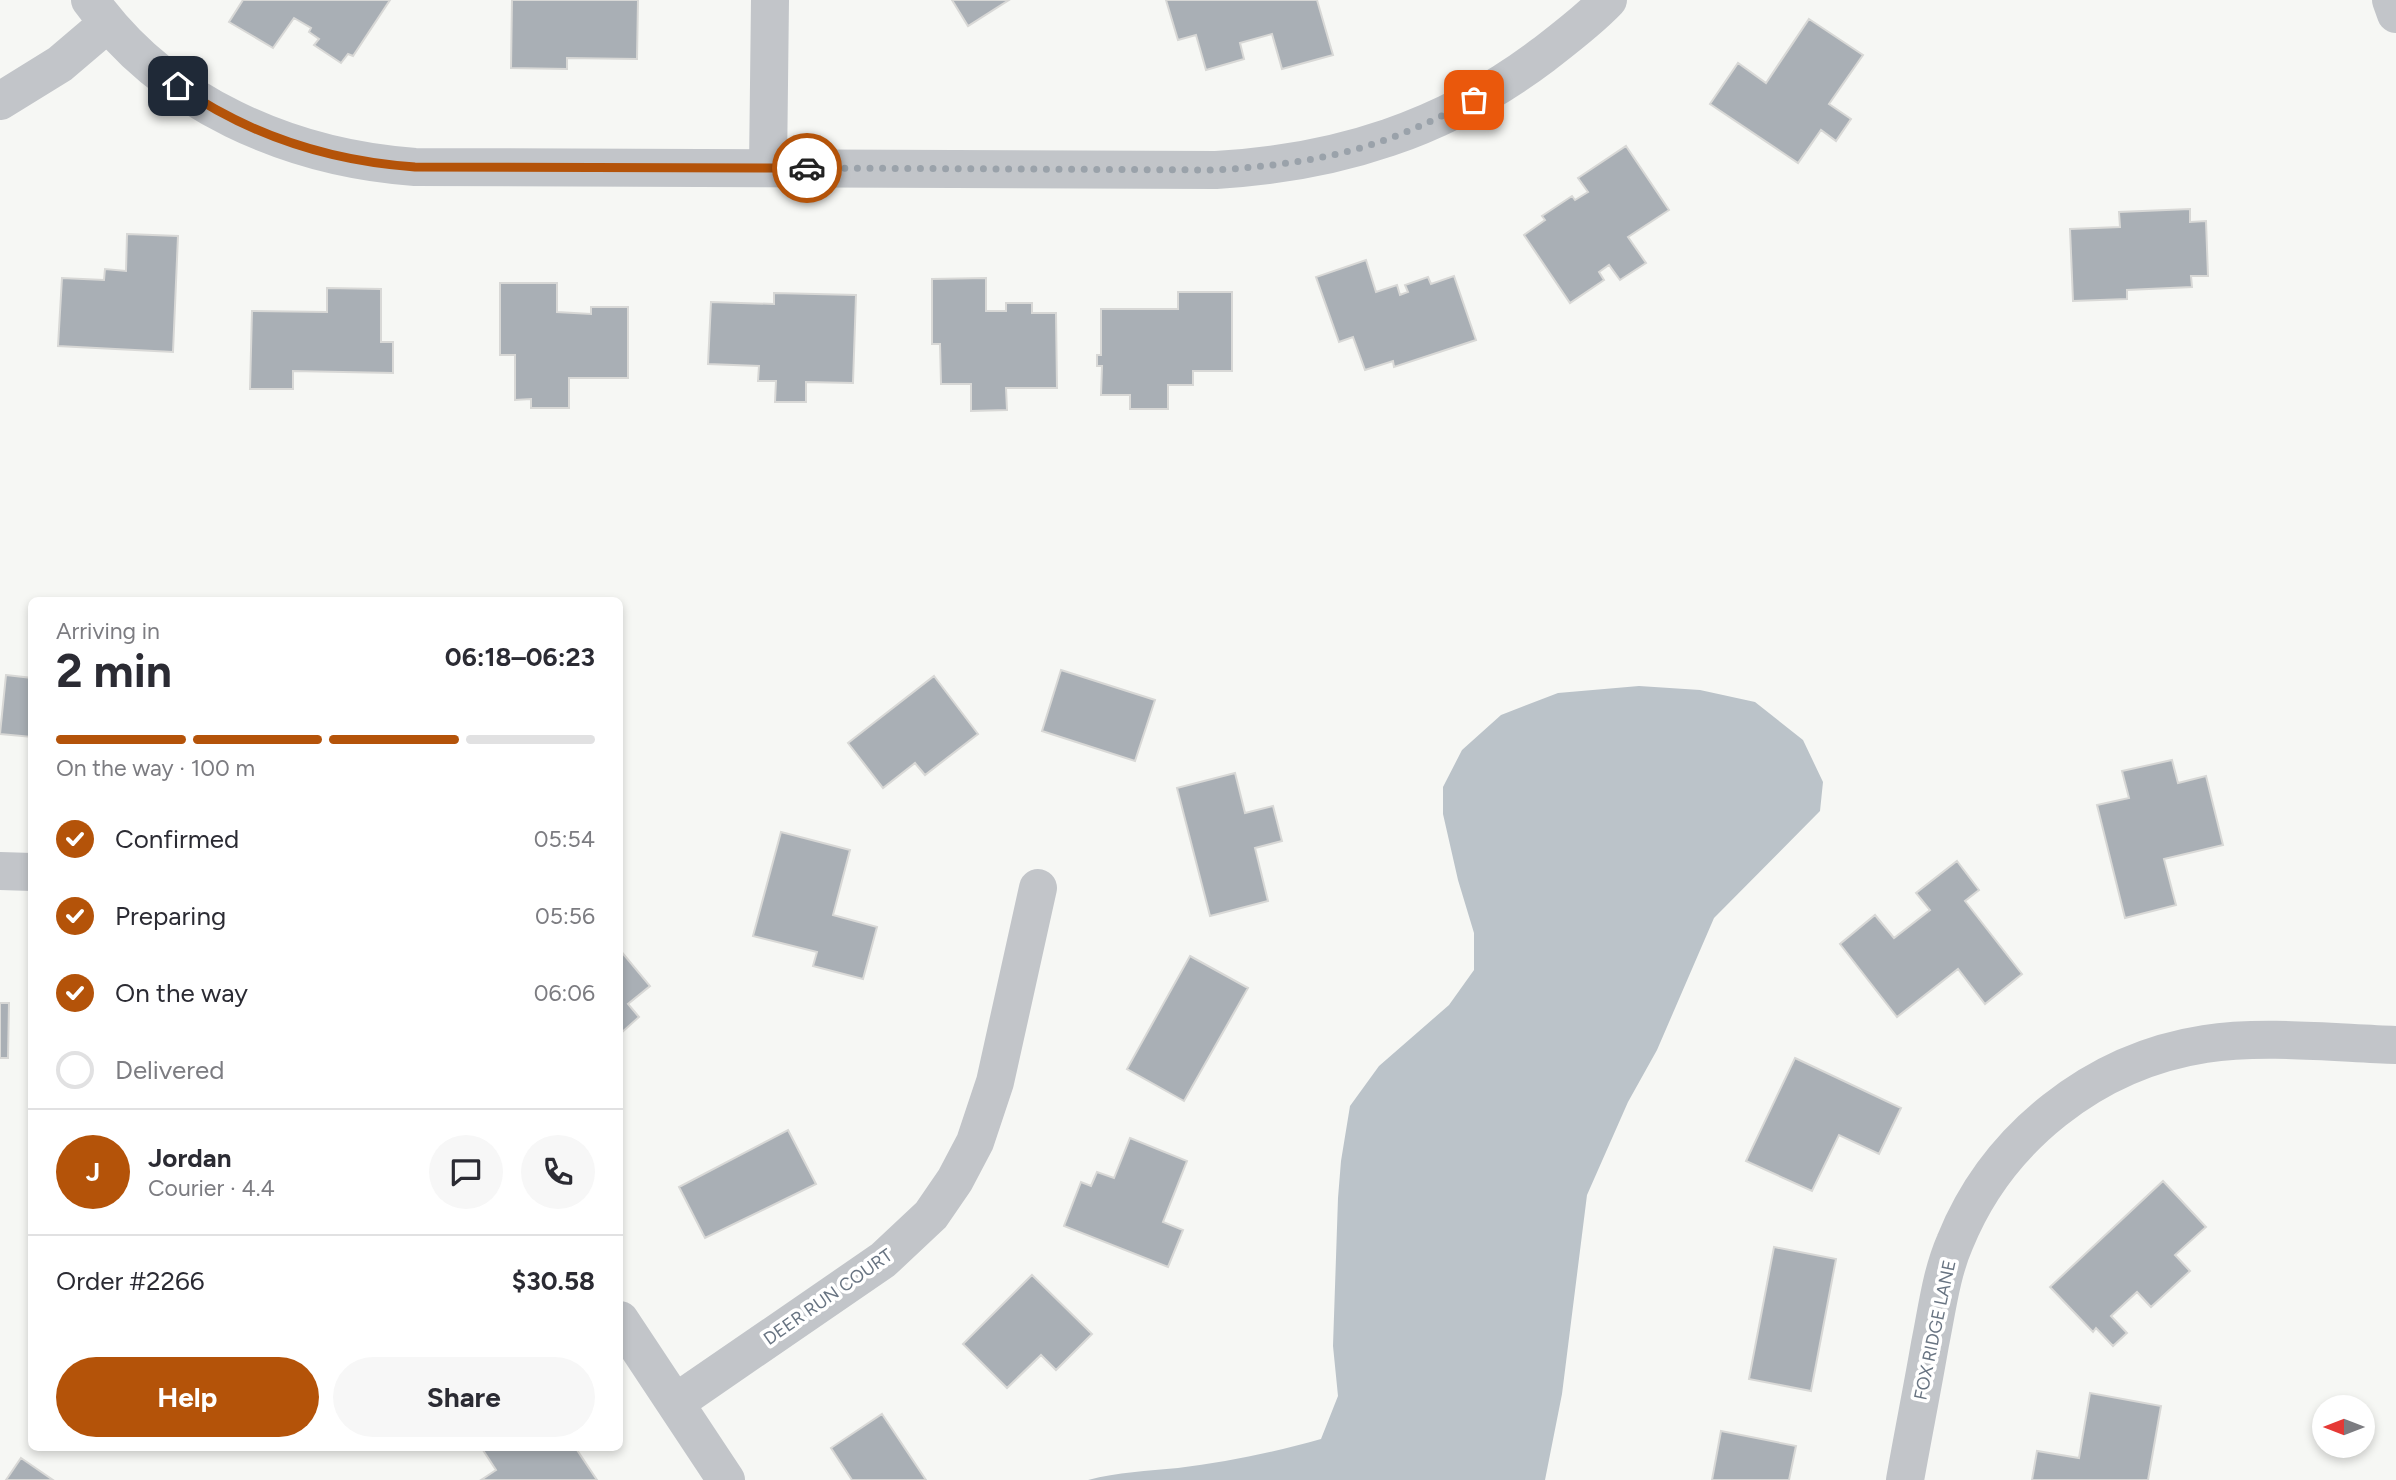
<!DOCTYPE html>
<meta charset="utf-8">
<style>
:root{--surface:#fff;--page:#f7f7f7;--text:#2b2b33;--muted:#7c7c81;--line:#e1e1e2;--accent:#b45309}
body{margin:0;font-family:Figtree,sans-serif;background:var(--page);color:var(--text);height:100vh;display:flex;flex-direction:column;font-size:26px;white-space:nowrap}
*{box-sizing:border-box;margin:0}
p{font-size:23px;color:var(--muted)}
.icon{flex:none;width:38px;height:38px;fill:none;stroke:currentColor;stroke-width:2;stroke-linecap:round;stroke-linejoin:round}
.map{position:relative;flex:1;overflow:hidden}
.panel{position:absolute;left:28px;top:597px;width:595px;height:854px;display:flex;flex-direction:column;background:var(--surface);border-radius:10px;box-shadow:0 4px 10px #0003}
.panel>*{flex:none}
.needle{width:46px;rotate:270deg}
.controls{position:absolute;left:2312px;top:1395px;display:grid;gap:14px}
.controls a{display:grid;place-items:center;width:63px;height:63px;border-radius:50%;background:var(--surface);box-shadow:0 4px 10px #0003;font-size:35px}
.pin{position:absolute;display:grid;place-items:center;width:60px;height:60px;color:#fff;margin:-30px;border-radius:14px;box-shadow:0 4px 10px #0006}
.courier{position:absolute;display:grid;place-items:center;width:70px;height:70px;margin:-35px;border:5px solid #b45309;border-radius:50%;background:#fff;color:#222;box-shadow:0 2px 9px #0007}
.head em{font-style:normal;font-weight:700}
.head div{display:flex;flex-direction:column-reverse}
.head{display:flex;align-items:center;justify-content:space-between;height:119px;padding:0 28px}
h1{font-size:46px;font-weight:700;line-height:52px}
.bar{display:grid;grid-template-columns:repeat(4,1fr);gap:10px 7px;align-content:center;height:84px;padding:0 28px}
.bar i{height:9px;border-radius:5px;background:var(--line)}
.bar .current{background:var(--accent)}
.bar p{grid-column:span 4}
.line{display:flex;align-items:center;gap:18px;padding:0 28px;border-top:2px solid var(--line)}
.line div{flex:1}
.round{display:grid;place-items:center;flex:none;width:74px;height:74px;border-radius:37px;background:var(--page)}
ol{padding:0 28px;list-style:none}
li{display:flex;align-items:center;gap:21px;height:77px}
li p{margin-inline-start:auto}
li .icon{padding:7px;border-radius:50%;background:var(--accent);color:#fff;stroke-width:4}
li:last-child{color:var(--muted)}
li i{width:38px;height:38px;border:4px solid var(--line);border-radius:50%}
.cta{display:flex;gap:14px;margin-top:auto;padding:14px 28px}
.cta a{flex:1;height:80px;border-radius:42px;background:var(--accent);color:#fff;font-size:28px;font-weight:700;line-height:80px;text-align:center}
.cta a+a{background:var(--page);color:var(--text)}
.map>svg:first-child{display:block}
</style>
<div class="map">
<svg width="2396" height="1480" viewBox="0 0 2396 1480">
<rect width="100%" height="100%" fill="#f6f7f4"/>
<!-- water -->
<path fill="#bbc3c9" d="M1639,686L1700,690L1755,702L1803,740L1823,782L1820,811L1714,918L1657,1050L1628,1102L1587,1195L1562,1394L1545,1480H1088C1118,1472 1147,1471 1178,1468C1226,1462 1275,1452 1321,1439L1338,1396L1333,1346L1338,1198L1341,1161L1350,1106L1379,1066L1449,1005L1474,970V933L1458,880L1443,814V787L1462,750L1501,715L1558,693Z"/>
<!-- building -->
<path fill="#a9afb5" stroke="#d8d8d6" stroke-width="2" d="M243,0H390L353,56L348,54L341,63L314,45L319,39L309,32L311,28L294,18L273,48L229,22Z
M512,0H638L637,59L567,58V69L511,68Z
M952,0H1009L968,26Z
M1166,0H1317L1333,55L1282,69L1272,34L1240,43L1244,59L1206,70L1196,35L1178,40Z
M1809,19L1863,55L1829,104L1851,119L1836,141L1821,130L1798,163L1710,104L1738,63L1766,83Z
M1626,146L1669,210L1628,237L1646,263L1620,280L1609,265L1599,272L1604,280L1570,303L1524,235L1545,220L1542,216L1572,196L1575,200L1588,192L1578,178Z
M2190,209V222L2206,221L2208,276H2191L2192,287L2127,290V299L2073,301L2070,229L2120,227L2119,212Z
M127,234L178,236L173,352L58,346L62,278L104,280L105,269L126,271Z
M1366,260L1376,292L1397,285L1400,295L1408,292L1405,285L1428,277L1431,284L1454,276L1476,340L1394,367L1393,361L1365,370L1353,337L1339,342L1316,277Z
M986,278V311H1006V303H1032V313H1056L1057,388H1006L1007,410L971,411V384H941L940,344H932V279Z
M500,283H557V312L591,314V307H628V378H569V408H531V399L515,400V355H500Z
M327,288L381,289V342H393V373L293,371V389H250L252,311L327,312Z
M1178,292H1232V371H1193V385H1168V409H1130V395H1101L1102,366H1097V355H1101V309H1178Z
M774,293L856,295L853,383L806,382V402H775L776,381H758L759,366L708,364L711,302L774,304Z
M1061,670L1155,700L1135,761L1042,731Z
M6,675L32,678V737L0,734Z
M934,676L978,734L925,775L915,763L883,788L848,743Z
M2172,760L2178,783L2206,776L2223,845L2164,859L2176,905L2125,918L2097,805L2129,798L2122,771Z
M1235,773L1245,813L1273,806L1282,841L1255,848L1268,901L1210,916L1177,788Z
M781,832L850,850L833,915L877,927L863,979L813,966L817,952L753,936Z
M1957,861L1979,890L1965,901L2022,974L1985,1004L1958,969L1897,1017L1840,944L1875,915L1894,938L1930,910L1916,893Z
M620,950L650,986L628,1004L639,1017L620,1034Z
M1190,956L1248,988L1184,1101L1127,1069Z
M0,1003H9L8,1058H0Z
M1795,1058L1901,1108L1879,1154L1839,1135L1812,1191L1746,1161Z
M788,1130L816,1184L705,1238L679,1187Z
M1130,1138L1187,1161L1163,1222L1183,1230L1168,1267L1064,1226L1081,1182L1091,1186L1097,1172L1114,1178Z
M2163,1181L2206,1227L2175,1255L2190,1271L2151,1307L2137,1292L2111,1316L2127,1333L2113,1346L2096,1328L2093,1332L2050,1287Z
M1774,1247L1836,1259L1811,1391L1749,1379Z
M1032,1275L1092,1334L1056,1370L1041,1355L1007,1388L963,1344Z
M2090,1393L2161,1406L2148,1480H2032L2037,1451L2079,1458Z
M882,1414L926,1480H852L831,1448Z
M1721,1431L1796,1446L1789,1480H1712Z
M481,1447H575L597,1480H481L496,1470Z
M21,1458L53,1480H6Z"/>
<g fill="none" stroke-linecap="round" stroke-linejoin="round">
<!-- minor -->
<path stroke="#c2c5c9" stroke-width="38" d="M90,0C164,104 290,158 415,167L1216,170C1338,163 1445,129 1543,55C1565,38 1588,21 1608,0
M2391,0L2396,14
M0,101L60,64L107,24
M768,168L770,0
M0,871L32,872
M620,1320L726,1480
M675,1403L883,1260L931,1215L955,1180L975,1142L995,1082L1038,888
M1905,1480C1913,1435 1922,1390 1930,1344C1937,1310 1941,1274 1955,1242C1997,1138 2094,1061 2205,1044C2263,1035 2336,1043 2396,1045"/>
</g>
<g fill="none" stroke-linecap="round" stroke-linejoin="round">
<!-- done -->
<path stroke="#9aa2aa" stroke-width="7" stroke-dasharray="0 12.6" d="M807,168L1216,170C1279,166 1342,158 1401,134C1426,124 1450,112 1474,100"/>
<!-- route -->
<path stroke="#b45309" stroke-width="9" d="M178,86C249,135 329,161 415,167L807,168"/>
</g>
<g text-anchor="middle" stroke-width="7" stroke-linejoin="round" paint-order="stroke">
<!-- street labels -->
<g font-size="18" fill="#687482" stroke="#fff">
<text transform="translate(828 1297) rotate(-35)" y="6">DEER RUN COURT</text>
<text transform="translate(1935 1330) rotate(-78)" y="6">FOX RIDGE LANE</text>
</g>
</g>
</svg>
<div class="controls">
<a><svg class="needle" viewBox="-14 -14 28 28"><path d="M0-13l5 13h-10z" fill="#e53935"/><path d="M0 13l5-13h-10z" fill="#7c7c81"/></svg></a>
</div>
<div class="pin" style="left:1474px;top:100px;background:#ea580c"><svg class="icon" aria-label="bag" viewBox="0 0 24 24"><path d="M5 8h14l-1 12H6zM9 8a3 3 0 0 1 6 0"/></svg></div>
<div class="pin" style="left:178px;top:86px;background:#1f2937"><svg class="icon" aria-label="home" viewBox="0 0 24 24"><path d="M3 11l9-7 9 7M6 9v11h12V9"/></svg></div>
<div class="courier" style="left:807px;top:168px"><svg class="icon" aria-label="car" viewBox="0 0 24 24"><path d="M5 17H2v-5l4-1 3-4h7l3 4 3 1v5h-3M9 17h6M6 11h13"/><circle cx="7" cy="17" r="2"/><circle cx="17" cy="17" r="2"/></svg></div>
<section class="panel">
<div class="head"><div><h1>2 min</h1><p>Arriving in</p></div><em>06:18–06:23</em></div>
<div class="bar"><i class="current"></i><i class="current"></i><i class="current"></i><i></i><p>On the way · 100 m</p></div>
<ol>
<li><svg class="icon" aria-label="check" viewBox="0 0 24 24"><path d="M5 12l5 5 9-10"/></svg>Confirmed<p>05:54</p></li>
<li><svg class="icon" aria-label="check" viewBox="0 0 24 24"><path d="M5 12l5 5 9-10"/></svg>Preparing<p>05:56</p></li>
<li><svg class="icon" aria-label="check" viewBox="0 0 24 24"><path d="M5 12l5 5 9-10"/></svg>On the way<p>06:06</p></li>
<li><i></i>Delivered</li>
</ol>
<div class="line" style="height:126px"><b class="round" style="background:var(--accent);color:#fff">J</b><div><b>Jordan</b><p>Courier · 4.4</p></div><a class="round"><svg class="icon" aria-label="chat" viewBox="0 0 24 24"><path d="M4 5h16v11H9l-5 4z"/></svg></a><a class="round"><svg class="icon" aria-label="phone" viewBox="0 0 24 24"><path d="M5 4h4l2 5-3 2q2 4 5 5l2-3 5 2v4C11 20 4 13 5 4z"/></svg></a></div>
<div class="line" style="height:91px"><div>Order #2266</div><b>$30.58</b></div>
<div class="cta"><a>Help</a><a>Share</a></div>
</section>
</div>
